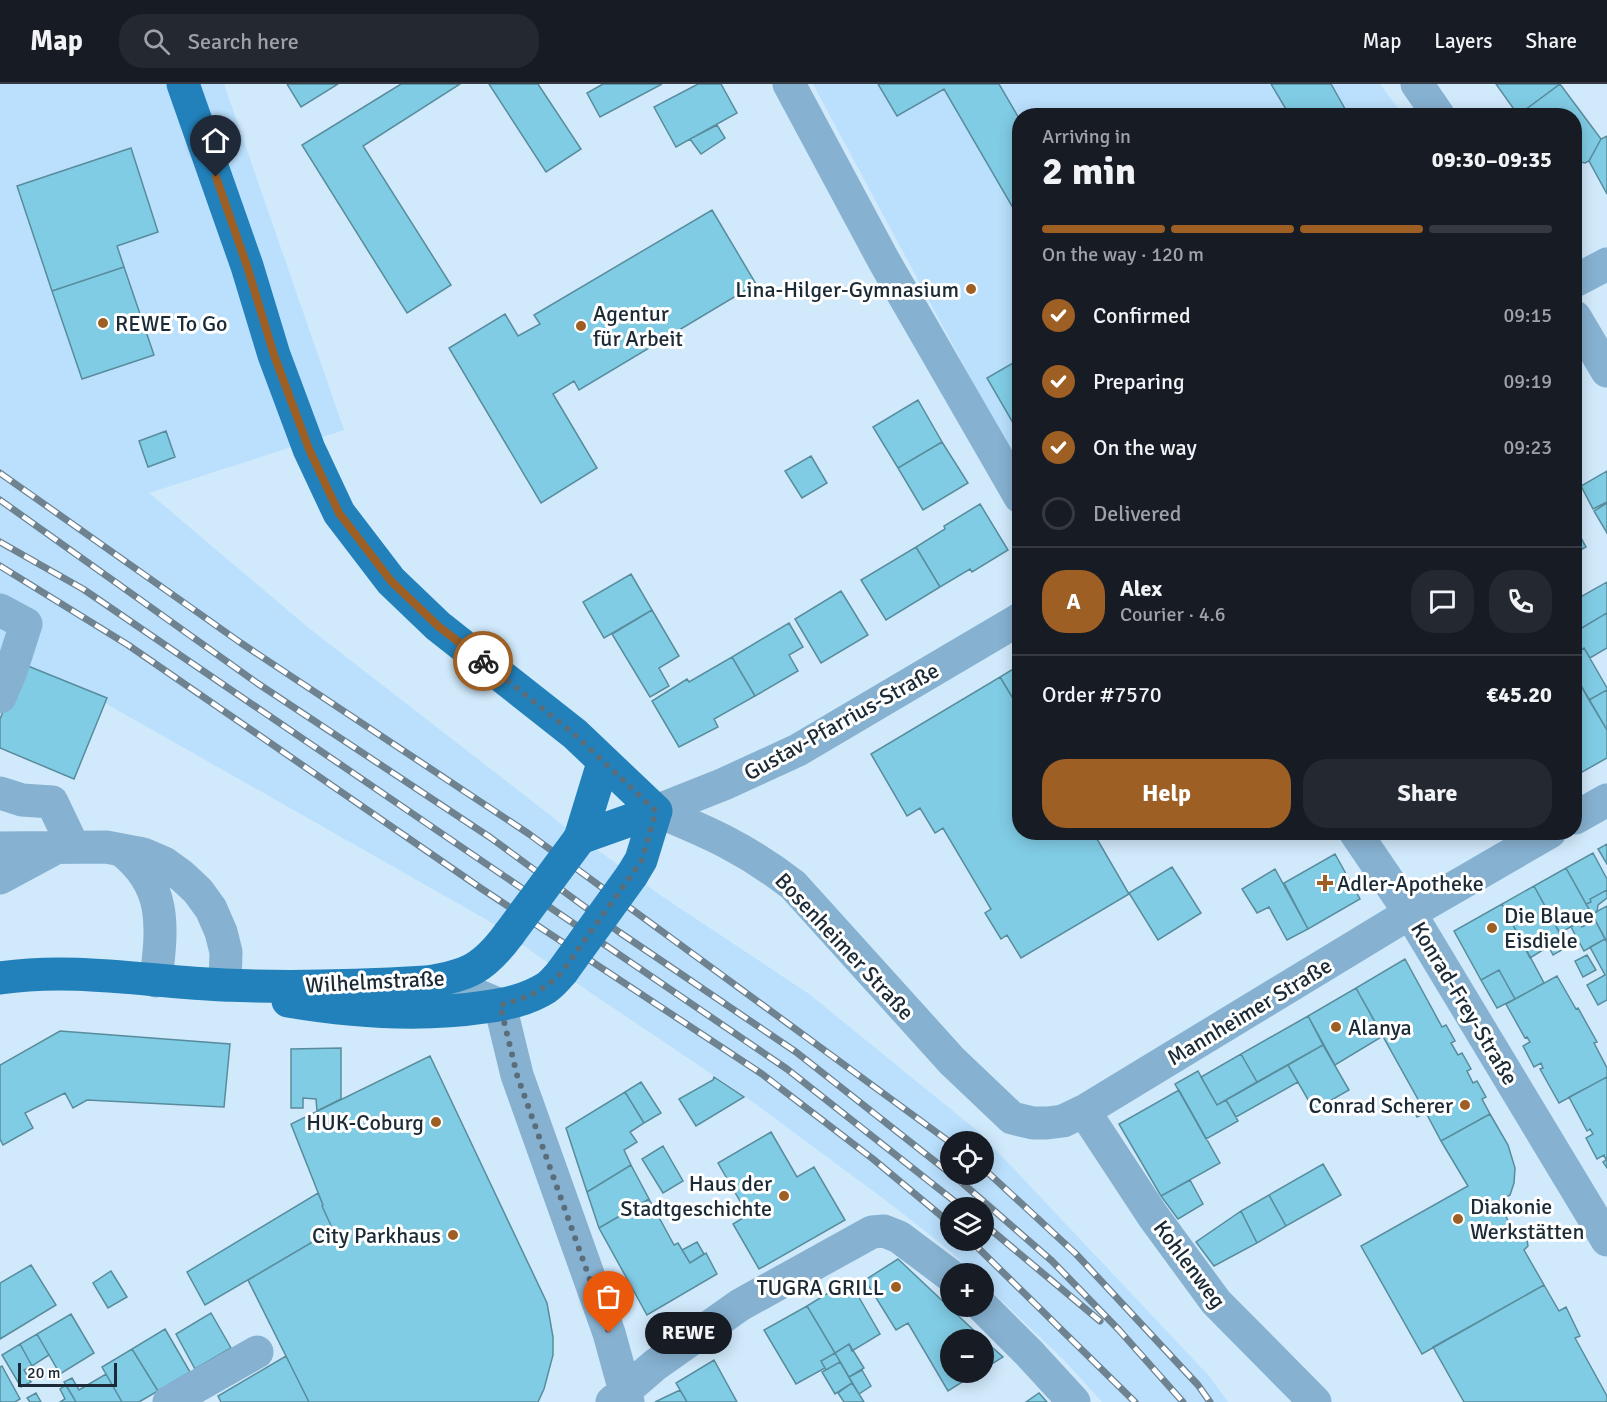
<!DOCTYPE html>
<meta charset="utf-8">
<style>
:root{--surface:#171b24;--page:#242831;--text:#f1f3f6;--muted:#9ea1a6;--line:#363941;--accent:#9d5f24}
body{margin:0;font-family:Signika,sans-serif;background:var(--page);color:var(--text);height:100vh;display:flex;flex-direction:column;font-size:22px;white-space:nowrap}
*{box-sizing:border-box;margin:0}
p{font-size:20px;color:var(--muted)}
.icon{flex:none;width:33px;height:33px;fill:none;stroke:currentColor;stroke-width:2;stroke-linecap:round;stroke-linejoin:round}
.map{position:relative;flex:1;overflow:hidden}
.details{position:absolute;left:1012px;top:24px;width:570px;height:732px;display:flex;flex-direction:column;background:var(--surface);border-radius:24px;box-shadow:0 3px 15px #0003}
.details>*{flex:none}
.fabs{position:absolute;left:940px;top:1047px;display:grid;gap:12px}
.fabs a{display:grid;place-items:center;width:54px;height:54px;border-radius:50%;background:var(--surface);box-shadow:0 3px 15px #0003;font-size:30px}
.scale{position:absolute;left:18px;bottom:15px;width:99px;box-sizing:border-box;padding-left:6px;border:3px solid #1a2a36;border-top:0;font-size:16px;line-height:21px;white-space:nowrap;color:#1a2a36;-webkit-text-stroke:4px #fff;paint-order:stroke}
.pin{position:absolute;display:grid;place-items:center;width:51px;height:51px;color:#fff;margin:-62px -26px;border-radius:50% 50% 50% 0;rotate:-45deg;box-shadow:0 0 6px #0007}
.pin .icon{rotate:45deg}
.courier{position:absolute;display:grid;place-items:center;width:60px;height:60px;margin:-30px;border:4px solid #9d5f24;border-radius:50%;background:#fff;color:#222;box-shadow:0 2px 8px #0007}
.bubble{position:absolute;height:42px;border-radius:21px;background:var(--surface);box-shadow:0 3px 15px #0003;font-size:20px;font-weight:700;line-height:42px;text-align:center}
.headline em{font-style:normal;font-weight:700}
.headline div{display:flex;flex-direction:column-reverse}
.headline{display:flex;align-items:center;justify-content:space-between;height:102px;padding:0 30px}
h1{font-size:39px;font-weight:700;line-height:45px}
.bar{display:grid;grid-template-columns:repeat(4,1fr);gap:9px 6px;align-content:center;height:72px;padding:0 30px}
.bar i{height:8px;border-radius:4px;background:var(--line)}
.bar .active{background:var(--accent)}
.bar p{grid-column:span 4}
.line{display:flex;align-items:center;gap:15px;padding:0 30px;border-top:2px solid var(--line)}
.line div{flex:1}
.round{display:grid;place-items:center;flex:none;width:63px;height:63px;border-radius:24px;background:var(--page)}
ol{padding:0 30px;list-style:none}
li{display:flex;align-items:center;gap:18px;height:66px}
li p{margin-inline-start:auto}
li .icon{padding:6px;border-radius:50%;background:var(--accent);color:#fff;stroke-width:4}
li:last-child{color:var(--muted)}
li i{width:33px;height:33px;border:3px solid var(--line);border-radius:50%}
.cta{display:flex;gap:12px;margin-top:auto;padding:12px 30px}
.cta a{flex:1;height:69px;border-radius:24px;background:var(--accent);color:#fff;font-size:24px;font-weight:700;line-height:69px;text-align:center}
.cta a+a{background:var(--page);color:var(--text)}
header{display:flex;align-items:center;gap:36px;box-sizing:border-box;height:84px;padding:0 30px;background:var(--surface);border-bottom:2px solid var(--line)}
header strong{font-size:28px}
nav{display:flex;gap:33px;margin-inline-start:auto;font-size:21px}
.search{width:420px;height:54px;background:var(--page);display:flex;align-items:center;gap:15px;box-sizing:border-box;padding:0 21px;border-radius:24px;color:var(--muted);font-size:22px}
.map>svg:first-child{display:block}
</style>
<header>
<strong>Map</strong>
<div class="search"><svg class="icon" aria-label="search" viewBox="0 0 24 24"><circle cx="10" cy="10" r="6"/><path d="M15 15l6 6"/></svg>Search here</div>
<nav><a>Map</a><a>Layers</a><a>Share</a></nav>
</header>
<div class="map">
<svg width="1607" height="1318" viewBox="0 0 1607 1318">
<rect width="100%" height="100%" fill="#d0e9fb"/>
<!-- built -->
<path fill="#bae0fd" fill-rule="evenodd" d="M0,0H224L344,346L149,409L305,541L564,742L660,811L809,910L980,1049L1210,1293L1228,1318H1102L1063,1275L984,1200V1190L973,1189L951,1168L896,1124L746,1013L591,909L489,837L105,619L0,582ZM951,1058H984V1090H951ZM951,1124H984V1156H951Z
M813,0H1380L1403,31L1020,32V386Z"/>
<!-- building -->
<path fill="#80cce5" stroke="#588c9d" stroke-width="1.5" d="M287,0H338L301,23Z
M401,0H460L363,62L451,201L407,229L302,61Z
M489,0H538L581,65L546,88Z
M603,0H662L600,33L587,9Z
M698,0H721L737,29L676,63L654,23Z
M878,0H999L1020,36V136L944,5L897,32Z
M1271,0H1331L1349,32H1290Z
M1496,0H1560L1518,31Z
M1560,0L1601,55L1589,77L1585,79L1575,77V32L1518,31Z
M717,41L725,54L701,70L690,55Z
M1607,52V110L1589,77L1601,55Z
M131,64L158,148L117,162L124,183L52,207L17,102Z
M712,126L756,200L579,306L574,297L553,310L597,384L541,419L449,264L505,230L518,252L540,240L534,231Z
M124,183L154,271L82,295L52,207Z
M1020,275V351L987,294Z
M918,316L942,358L898,384L873,343Z
M166,347L175,373L148,383L139,357Z
M942,358L968,399L923,426L898,384Z
M811,372L827,399L802,414L785,387Z
M1607,387V418L1593,425L1581,402Z
M1607,419V449L1594,427Z
M980,420L1008,466L972,488L970,485L940,503L916,463L945,445L944,442Z
M1575,443L1586,463L1575,469Z
M916,463L940,503L886,536L861,496Z
M631,490L652,526L604,554L583,518Z
M1607,498V529L1575,548V523L1577,522L1575,516Z
M841,507L868,551L821,579L795,535Z
M652,526L679,572L659,584L669,602L650,613L612,550Z
M1607,529V564L1590,574L1584,564L1575,570V548Z
M789,539L803,563L789,571L798,587L755,612L732,573Z
M1584,564L1607,604V606L1589,616L1575,591V570Z
M732,573L755,612L714,635L718,643L679,663L652,617L687,595L689,598Z
M23,580L107,614L74,695L0,664V635Z
M1020,581V626L1000,593Z
M1000,593L1020,626V748H1093L1129,810L1021,874L1007,851L1001,855L985,829L991,825L943,744L935,749L920,724L907,732L871,670Z
M1575,602L1577,606L1582,603L1607,646V674L1575,692Z
M1607,606V646L1589,616Z
M1607,760V780L1598,765Z
M1593,769L1607,795V806L1590,815L1591,818L1586,820L1566,784Z
M1335,770L1360,815L1308,845L1284,799Z
M1172,783L1201,829L1158,856L1129,809Z
M1566,784L1595,836L1582,843L1579,838L1560,849L1534,802Z
M1275,785L1308,845L1287,856L1269,823L1257,829L1242,805Z
M1534,802L1567,863L1553,871L1546,857L1540,860L1543,866L1530,874L1502,820Z
M1607,806V814L1598,821L1597,828L1592,830L1586,820L1591,818L1590,815Z
M1502,820L1544,899L1515,915L1499,886L1481,896L1454,847Z
M1607,822V858L1592,830Z
M1595,836L1605,855L1584,867L1571,843L1579,838L1582,843Z
M1605,855L1607,858V916L1598,921L1587,901L1605,891L1590,863Z
M1587,871L1596,886L1583,893L1575,877Z
M1405,875L1442,943L1446,941L1455,957L1451,959L1458,971L1462,969L1471,985L1467,987L1473,999L1477,997L1486,1013L1482,1015L1490,1030L1441,1057L1426,1029L1417,1033L1412,1023L1420,1019L1356,904Z
M1499,886L1515,915L1497,924L1481,896Z
M1557,892L1576,925L1578,924L1597,958L1594,959L1607,984V993L1559,1019L1540,985L1543,984L1541,979L1534,983L1523,962L1530,958L1527,953L1525,954L1506,920Z
M1356,904L1383,952L1335,981L1308,932Z
M1308,932L1323,961L1257,998L1241,970Z
M60,947L230,960L224,1023L87,1016L73,1024L65,1009L25,1029L33,1044L3,1061L0,1055V981Z
M1323,961L1349,1006L1314,1026L1288,981Z
M341,964V1015L317,1027L316,1015L303,1014V1024H291V965Z
M1241,970L1257,998L1217,1021L1201,993Z
M430,972L547,1219L553,1253V1271L544,1305L538,1318H309L248,1196L333,1146L322,1122L323,1121L291,1040Z
M1288,981L1298,998L1236,1033L1226,1016Z
M1198,987L1217,1021L1226,1016L1238,1037L1206,1055L1175,1000Z
M714,993L744,1013L696,1042L679,1015L713,996Z
M1607,993V1084L1603,1078L1606,1076L1604,1071L1597,1075L1586,1054L1593,1050L1590,1045L1587,1047L1569,1013Z
M641,998L661,1029L644,1039L625,1008Z
M1179,1006L1220,1079L1161,1112L1119,1040Z
M625,1008L644,1039L630,1048L637,1058L624,1066L631,1081L587,1108L566,1044Z
M1490,1030L1508,1061L1515,1084L1514,1099L1510,1111L1498,1118L1517,1153L1523,1152L1527,1156L1528,1162L1524,1166L1544,1201L1422,1270L1361,1162L1468,1102L1441,1057Z
M771,1048L797,1093L814,1083L845,1136L759,1185L733,1140L748,1131L718,1079Z
M663,1062L683,1097L663,1109L642,1075Z
M1323,1080L1341,1111L1286,1142L1269,1111Z
M631,1081L649,1115L599,1144L587,1108Z
M1190,1096L1203,1120L1178,1135L1161,1112Z
M318,1109L323,1121L322,1122L333,1146L205,1221L187,1188Z
M1269,1111L1286,1142L1257,1159L1241,1127Z
M649,1115L674,1161L678,1159L690,1179L706,1169L717,1190L647,1231L599,1144Z
M1241,1127L1257,1159L1214,1182L1196,1158Z
M697,1158L704,1170L690,1179L682,1166Z
M898,1175L984,1256H951V1288H978L948,1307L908,1239L896,1246L865,1196Z
M31,1181L56,1221L0,1255V1199Z
M111,1187L127,1213L108,1224L93,1199Z
M849,1196L880,1250L852,1267L849,1260L835,1269L807,1222Z
M1544,1201L1559,1227L1566,1223L1580,1252L1575,1254L1607,1312V1318H1464L1433,1263Z
M807,1222L835,1269L821,1277L825,1284L796,1300L764,1246Z
M211,1229L231,1264L195,1285L176,1250Z
M71,1230L94,1269L60,1290L37,1250Z
M165,1245L190,1288L158,1307L132,1265Z
M37,1250L49,1271L32,1282L20,1260Z
M984,1256L1003,1273L984,1285Z
M20,1260L32,1282L24,1286L31,1298L21,1303L2,1271Z
M849,1260L864,1284L849,1293L835,1269Z
M132,1265L158,1307L139,1318H122L102,1283Z
M835,1269L840,1278L826,1286L821,1277Z
M286,1272L309,1318H221L218,1312Z
M714,1276L737,1318H687L676,1299Z
M840,1278L852,1299L835,1310L822,1288Z
M2,1282L20,1315L15,1318H0V1283Z
M862,1286L871,1302L859,1310L849,1293Z
M106,1290L122,1318H76L64,1298L72,1294L79,1306Z
M852,1299L859,1310L864,1318H844L838,1309Z
M66,1301L76,1318H60L65,1315L60,1305Z
M680,1306L687,1318H655Z
M36,1309L41,1318H30L27,1314Z
M1039,1309L1047,1318H1026Z"/>
<g fill="none" stroke-linecap="round" stroke-linejoin="round">
<!-- minor -->
<path stroke="#86b1d0" stroke-width="33" d="M789,0L884,177L1020,413
M1417,0L1439,32
M1575,197L1607,180
M1575,233L1607,287
M0,526L26,540L11,587L0,613
M0,709L22,716L52,718L73,762
M656,727C709,748 748,766 793,801L952,977L1012,1034L1033,1039H1047L1063,1037L1084,1027L1410,829L1550,748
M656,727L724,700L798,666L1020,535
M1575,734L1607,716
M1355,748L1410,829L1607,1156
M0,764L106,763L143,770L164,779L182,792L198,807L211,825L221,848L226,868L225,901
M121,766C168,802 162,844 156,897
M0,794L52,766
M441,896L500,921L517,991L609,1249L628,1318
M1084,1027L1153,1132L1216,1218L1315,1318
M982,1222L1029,1269L1074,1318
M169,1318L257,1268
M612,1318L655,1281L740,1221L872,1148L884,1147L899,1153L951,1192"/>
<!-- major -->
<path stroke="#2281ba" stroke-width="33" d="M183,0L247,182L274,271L309,365L339,429L391,497L438,542L575,650L656,727
M580,754L656,727
M580,754L603,679
M632,791L641,776L656,727
M0,894C74,883 150,898 224,901C291,904 359,902 426,898C468,892 484,884 509,850
M288,917C353,928 419,933 485,923C506,920 527,916 546,904C552,900 557,894 562,888"/>
<defs>
<path id="rail" d="M0,389L241,559L529,750L951,1059
M0,416L257,599L491,754L619,848L796,968L951,1090
M0,458L83,505L787,985L963,1124
M0,482L128,561L482,805L762,990L873,1075L951,1140
M984,1085L1076,1170L1198,1301L1210,1318
M952,1090L1052,1177L1119,1246L1183,1318
M984,1140L1100,1237
M970,1156L1135,1318"/>
</defs>
<!-- rail casing -->
<use href="#rail" stroke="#6e8290" stroke-width="7"/>
<!-- rail -->
<use href="#rail" stroke="#fff" stroke-width="4.5" stroke-dasharray="14" stroke-linecap="butt"/>
<!-- major-bridge -->
<path stroke="#2281ba" stroke-width="33" d="M509,850L580,754
M562,888L632,791"/>
</g>
<g fill="none" stroke-linecap="round" stroke-linejoin="round">
<!-- done -->
<path stroke="#5a6d7b" stroke-width="6" stroke-dasharray="0 10.8" d="M483,577L574,650L656,727L642,776L562,888C542,908 527,914 500,921L517,991L609,1249"/>
<!-- route -->
<path stroke="#9d5f24" stroke-width="8" d="M216,93L247,182L274,271L309,365L339,429L391,497L438,542L483,577"/>
</g>
<!-- markers -->
<g fill="#9d5f24" stroke="#fff" stroke-width="2">
<circle cx="971" cy="205" r="6"/>
<circle cx="103" cy="239" r="6"/>
<circle cx="581" cy="242" r="6"/>
<path d="M1322 790h6v6h6v6h-6v6h-6v-6h-6v-6h6z"/>
<circle cx="1492" cy="844" r="6"/>
<circle cx="1336" cy="943" r="6"/>
<circle cx="1465" cy="1021" r="6"/>
<circle cx="436" cy="1038" r="6"/>
<circle cx="784" cy="1112" r="6"/>
<circle cx="1458" cy="1135" r="6"/>
<circle cx="453" cy="1151" r="6"/>
<circle cx="896" cy="1203" r="6"/>
</g>
<g text-anchor="middle" stroke-width="6" stroke-linejoin="round" paint-order="stroke">
<!-- poi labels -->
<g font-size="22" fill="#1a2a36" stroke="#fff" text-anchor="end">
<text x="959" y="213">Lina-Hilger-Gymnasium</text>
<text x="593" y="237" text-anchor="start">Agentur<tspan x="593" dy="25">für Arbeit</tspan></text>
<text x="115" y="247" text-anchor="start">REWE To Go</text>
<text x="1337" y="807" text-anchor="start">Adler-Apotheke</text>
<text x="1504" y="839" text-anchor="start">Die Blaue<tspan x="1504" dy="25">Eisdiele</tspan></text>
<text x="1348" y="951" text-anchor="start">Alanya</text>
<text x="1453" y="1029">Conrad Scherer</text>
<text x="424" y="1046">HUK-Coburg</text>
<text x="772" y="1107">Haus der<tspan x="772" dy="25">Stadtgeschichte</tspan></text>
<text x="1470" y="1130" text-anchor="start">Diakonie<tspan x="1470" dy="25">Werkstätten</tspan></text>
<text x="441" y="1159">City Parkhaus</text>
<text x="884" y="1211">TUGRA GRILL</text>
</g>
<!-- street labels -->
<g font-size="22" fill="#1a2a36" stroke="#fff">
<text transform="translate(841 637) rotate(-29)" y="8">Gustav-Pfarrius-Straße</text>
<text transform="translate(845 862) rotate(47)" y="8">Bosenheimer Straße</text>
<text transform="translate(375 897) rotate(-3)" y="8">Wilhelmstraße</text>
<text transform="translate(1465 919) rotate(59)" y="8">Konrad-Frey-Straße</text>
<text transform="translate(1249 927) rotate(-31)" y="8">Mannheimer Straße</text>
<text transform="translate(1190 1180) rotate(53)" y="8">Kohlenweg</text>
</g>
</g>
</svg>
<div class="fabs">
<a><svg class="icon" aria-label="locate" viewBox="0 0 24 24"><circle cx="12" cy="12" r="6"/><path d="M12 2v4M12 18v4M2 12h4M18 12h4"/></svg></a>
<a><svg class="icon" aria-label="layers" viewBox="0 0 24 24"><path d="M12 4l9 5-9 5-9-5zM3 14l9 5 9-5"/></svg></a>
<a>+</a>
<a>−</a>
</div>
<div class="scale">20 m</div>
<div class="pin" style="left:609px;top:1249px;background:#ea580c"><svg class="icon" aria-label="bag" viewBox="0 0 24 24"><path d="M5 8h14l-1 12H6zM9 8a3 3 0 0 1 6 0"/></svg></div>
<div class="pin" style="left:216px;top:93px;background:#1f2937"><svg class="icon" aria-label="home" viewBox="0 0 24 24"><path d="M3 11l9-7 9 7M6 9v11h12V9"/></svg></div>
<div class="courier" style="left:483px;top:577px"><svg class="icon" aria-label="bike" viewBox="0 0 24 24"><circle cx="6" cy="16" r="4"/><circle cx="18" cy="16" r="4"/><path d="M6 16l4-8h5l3 8M10 8l3 8H6M13 5h3"/></svg></div>
<div class="bubble" style="left:645px;top:1228px;width:87px">REWE</div>
<section class="details">
<div class="headline"><div><h1>2 min</h1><p>Arriving in</p></div><em>09:30–09:35</em></div>
<div class="bar"><i class="active"></i><i class="active"></i><i class="active"></i><i></i><p>On the way · 120 m</p></div>
<ol>
<li><svg class="icon" aria-label="check" viewBox="0 0 24 24"><path d="M5 12l5 5 9-10"/></svg>Confirmed<p>09:15</p></li>
<li><svg class="icon" aria-label="check" viewBox="0 0 24 24"><path d="M5 12l5 5 9-10"/></svg>Preparing<p>09:19</p></li>
<li><svg class="icon" aria-label="check" viewBox="0 0 24 24"><path d="M5 12l5 5 9-10"/></svg>On the way<p>09:23</p></li>
<li><i></i>Delivered</li>
</ol>
<div class="line" style="height:108px"><b class="round" style="background:var(--accent);color:#fff">A</b><div><b>Alex</b><p>Courier · 4.6</p></div><a class="round"><svg class="icon" aria-label="chat" viewBox="0 0 24 24"><path d="M4 5h16v11H9l-5 4z"/></svg></a><a class="round"><svg class="icon" aria-label="phone" viewBox="0 0 24 24"><path d="M5 4h4l2 5-3 2q2 4 5 5l2-3 5 2v4C11 20 4 13 5 4z"/></svg></a></div>
<div class="line" style="height:78px"><div>Order #7570</div><b>€45.20</b></div>
<div class="cta"><a>Help</a><a>Share</a></div>
</section>
</div>
